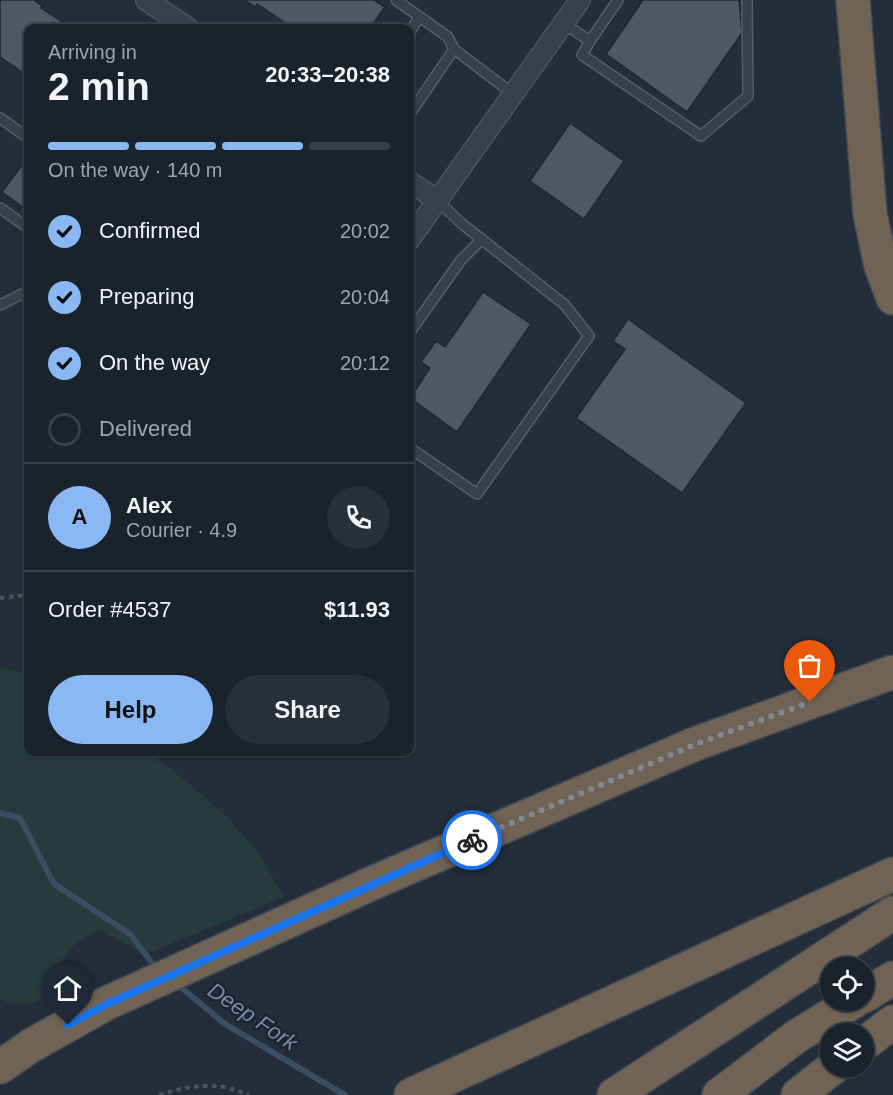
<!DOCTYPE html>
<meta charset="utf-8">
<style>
:root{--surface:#1a222c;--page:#272f38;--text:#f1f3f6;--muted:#9fa4a9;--line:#383f48;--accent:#89b8f4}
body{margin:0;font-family:Helvetica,sans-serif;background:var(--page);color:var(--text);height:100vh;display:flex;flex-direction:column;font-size:22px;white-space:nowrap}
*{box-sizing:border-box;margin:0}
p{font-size:20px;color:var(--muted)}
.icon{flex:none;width:33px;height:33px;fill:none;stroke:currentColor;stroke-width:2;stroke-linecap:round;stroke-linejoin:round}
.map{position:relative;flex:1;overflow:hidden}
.drawer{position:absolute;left:24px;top:24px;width:390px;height:732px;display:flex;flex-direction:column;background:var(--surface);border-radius:12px;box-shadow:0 2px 4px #0004,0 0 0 2px var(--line)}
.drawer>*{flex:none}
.buttons{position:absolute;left:820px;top:957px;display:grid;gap:12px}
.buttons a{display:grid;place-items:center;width:54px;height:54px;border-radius:50%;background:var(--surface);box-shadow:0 2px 4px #0004,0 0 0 2px var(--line);font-size:30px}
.pin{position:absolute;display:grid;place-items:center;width:51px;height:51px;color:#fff;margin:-62px -26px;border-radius:50% 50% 50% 0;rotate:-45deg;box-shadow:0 0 6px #0007}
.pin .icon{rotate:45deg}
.courier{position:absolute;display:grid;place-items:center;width:60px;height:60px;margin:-30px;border:4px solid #1a73e8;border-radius:50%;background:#fff;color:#222;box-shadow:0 2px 8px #0007}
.headline em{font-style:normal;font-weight:600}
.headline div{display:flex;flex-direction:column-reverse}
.headline{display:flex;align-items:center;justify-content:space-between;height:102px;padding:0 24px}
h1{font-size:39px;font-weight:600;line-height:45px}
.bar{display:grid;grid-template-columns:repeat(4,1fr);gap:9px 6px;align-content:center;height:72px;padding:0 24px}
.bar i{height:8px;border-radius:4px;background:var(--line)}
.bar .active{background:var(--accent)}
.bar p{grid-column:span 4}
.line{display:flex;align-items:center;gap:15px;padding:0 24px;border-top:2px solid var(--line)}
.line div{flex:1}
.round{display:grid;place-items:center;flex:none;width:63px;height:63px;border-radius:32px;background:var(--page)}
ol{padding:0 24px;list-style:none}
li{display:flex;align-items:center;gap:18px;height:66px}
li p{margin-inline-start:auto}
li .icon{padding:6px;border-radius:50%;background:var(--accent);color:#111;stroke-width:4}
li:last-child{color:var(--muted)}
li i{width:33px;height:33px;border:3px solid var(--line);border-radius:50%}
.primary-button{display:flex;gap:12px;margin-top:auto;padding:12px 24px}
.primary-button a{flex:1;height:69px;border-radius:36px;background:var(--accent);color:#111;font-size:24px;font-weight:600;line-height:69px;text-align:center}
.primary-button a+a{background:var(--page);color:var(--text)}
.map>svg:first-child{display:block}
</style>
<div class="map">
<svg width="893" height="1095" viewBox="0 0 893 1095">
<rect width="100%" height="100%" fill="#232e3a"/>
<!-- green -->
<path fill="#263b3c" d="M0,667L28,674V752H146C182,776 232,817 257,852C267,866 275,882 284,897L144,955L99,929L70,948L60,964V984C39,1002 28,1012 0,999Z"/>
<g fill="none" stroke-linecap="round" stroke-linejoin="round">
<!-- stream -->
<path stroke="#394d63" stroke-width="6" d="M0,813L20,818L54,884L130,934L152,963L159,969
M176,983L225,1024L345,1095"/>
</g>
<!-- building -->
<path fill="#4b5865" stroke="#1e2731" stroke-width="1.5" d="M0,0H34L42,6L41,8L72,28H28V76L0,57Z
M245,0H374L385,7L370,28H293L257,4L255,7Z
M643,0H739L742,33L687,112L606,54Z
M570,123L624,161L584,219L530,181Z
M28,157V211L2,192Z
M483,292L531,324L457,432L410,398L430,368L421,362L436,341L445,347Z
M628,319L746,403L682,493L576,418L625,349L613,341Z"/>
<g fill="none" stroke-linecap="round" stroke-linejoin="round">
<defs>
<path id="lane" d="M396,0L448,37L454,49L513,94
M563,23L590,41L618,0
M410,32L419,17
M590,41L582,55L701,136L748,96L747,0
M410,114L454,49
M0,118L28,138
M0,208L28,228
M0,305L28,291
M410,332L461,260L482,239
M410,448L477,494L589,336L565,305L461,223L437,200"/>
<path id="street" d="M146,0L188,28
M410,182L437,200
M410,239L580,0"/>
<path id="highway" d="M853,0L870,214L881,266L893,298
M864,996L893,978
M864,1044L893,1022
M0,1067L32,1045L105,1004L377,881L695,744L893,672
M411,1095L893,874
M614,1095L893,913
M719,1095L797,1036L856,1000
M798,1095L835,1066"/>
</defs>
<!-- lane casing -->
<use href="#lane" stroke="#545d68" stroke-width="12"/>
<!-- street casing -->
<use href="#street" stroke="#545d68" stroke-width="22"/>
<!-- highway casing -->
<use href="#highway" stroke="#414a55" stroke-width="36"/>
<!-- path -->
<path stroke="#425758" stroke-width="4" stroke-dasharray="4.5 4.5" stroke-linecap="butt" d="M0,598L28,595
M159,1095C190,1085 218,1081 249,1095"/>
<!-- lane -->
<use href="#lane" stroke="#36404a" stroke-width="9"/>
<!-- street -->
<use href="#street" stroke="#36404a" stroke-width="20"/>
<!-- highway -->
<use href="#highway" stroke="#706354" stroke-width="33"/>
</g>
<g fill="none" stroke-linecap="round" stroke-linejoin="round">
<!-- done -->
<path stroke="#7f8995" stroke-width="6" stroke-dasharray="0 10.8" d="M472,840L696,744L810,702"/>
<!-- route -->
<path stroke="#1a73e8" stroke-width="8" d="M68,1025L105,1005L472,840"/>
</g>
<g text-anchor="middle" stroke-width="5" stroke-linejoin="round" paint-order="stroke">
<!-- water labels -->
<g font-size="22" font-style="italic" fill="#728da9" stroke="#1c252f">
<text transform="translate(253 1016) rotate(34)" y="8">Deep Fork</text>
</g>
</g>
</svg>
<div class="buttons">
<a><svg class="icon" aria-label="locate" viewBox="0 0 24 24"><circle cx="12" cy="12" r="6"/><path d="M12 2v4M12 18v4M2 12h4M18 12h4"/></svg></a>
<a><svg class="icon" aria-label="layers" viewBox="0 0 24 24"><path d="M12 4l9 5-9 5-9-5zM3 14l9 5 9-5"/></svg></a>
</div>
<div class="pin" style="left:810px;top:702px;background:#ea580c"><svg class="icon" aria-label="bag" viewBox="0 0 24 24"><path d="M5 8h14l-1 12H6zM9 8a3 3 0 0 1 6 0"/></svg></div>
<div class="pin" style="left:68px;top:1025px;background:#1f2937"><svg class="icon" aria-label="home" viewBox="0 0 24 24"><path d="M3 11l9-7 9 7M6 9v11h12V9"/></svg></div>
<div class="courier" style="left:472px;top:840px"><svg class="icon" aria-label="bike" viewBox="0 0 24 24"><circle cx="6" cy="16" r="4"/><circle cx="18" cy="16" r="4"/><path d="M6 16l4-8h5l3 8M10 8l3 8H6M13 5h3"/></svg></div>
<section class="drawer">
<div class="headline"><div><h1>2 min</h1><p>Arriving in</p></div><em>20:33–20:38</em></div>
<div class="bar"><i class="active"></i><i class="active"></i><i class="active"></i><i></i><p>On the way · 140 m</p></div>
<ol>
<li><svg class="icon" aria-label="check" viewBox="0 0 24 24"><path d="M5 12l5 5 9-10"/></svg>Confirmed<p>20:02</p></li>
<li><svg class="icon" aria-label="check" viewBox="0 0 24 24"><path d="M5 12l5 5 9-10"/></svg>Preparing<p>20:04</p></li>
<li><svg class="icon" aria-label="check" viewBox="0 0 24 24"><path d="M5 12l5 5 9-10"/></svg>On the way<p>20:12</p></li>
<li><i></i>Delivered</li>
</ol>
<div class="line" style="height:108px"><b class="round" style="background:var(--accent);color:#111">A</b><div><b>Alex</b><p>Courier · 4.9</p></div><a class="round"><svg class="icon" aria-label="phone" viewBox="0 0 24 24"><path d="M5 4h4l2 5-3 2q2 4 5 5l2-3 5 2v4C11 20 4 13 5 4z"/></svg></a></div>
<div class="line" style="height:78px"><div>Order #4537</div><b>$11.93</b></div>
<div class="primary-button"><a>Help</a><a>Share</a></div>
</section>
</div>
